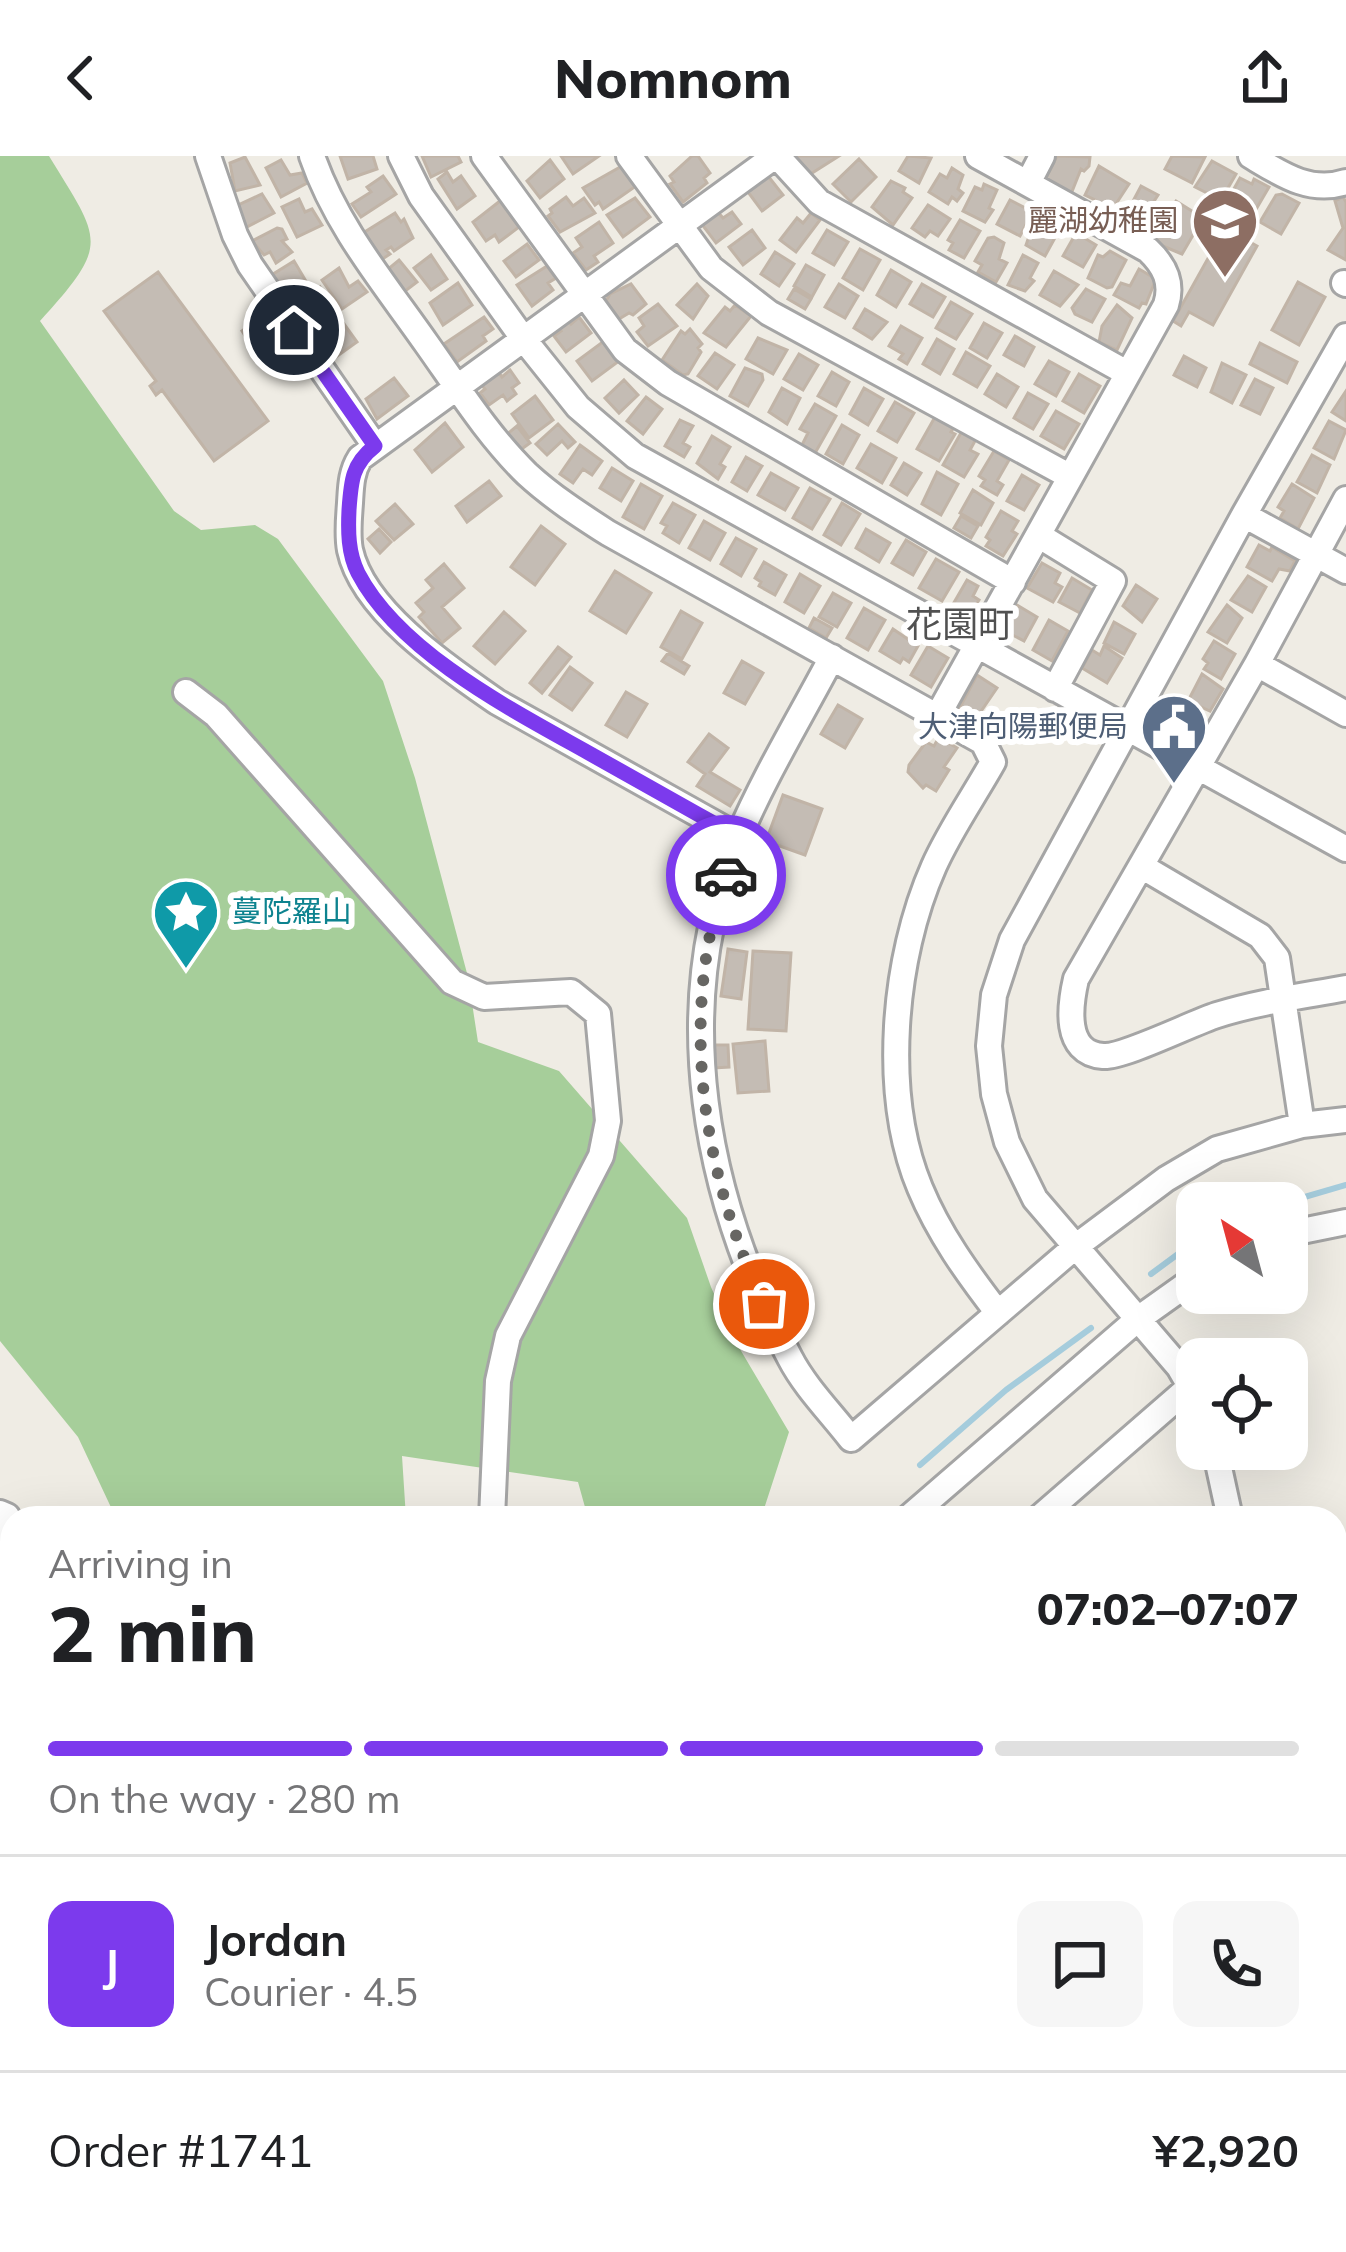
<!DOCTYPE html>
<meta charset="utf-8">
<style>
:root{--surface:#fff;--page:#f6f6f6;--text:#202124;--muted:#757577;--line:#e0e0e0;--accent:#7c3aed}
body{margin:0;font-family:Mulish,"Noto Sans JP",sans-serif;background:var(--page);color:var(--text);height:100vh;display:flex;flex-direction:column;font-size:45px;white-space:nowrap}
*{box-sizing:border-box;margin:0}
p{font-size:39px;color:var(--muted)}
.icon{flex:none;width:66px;height:66px;fill:none;stroke:currentColor;stroke-width:2;stroke-linecap:round;stroke-linejoin:round}
.map{position:relative;flex:1;overflow:hidden}
.panel{position:absolute;left:0px;top:1350px;width:1347px;height:747px;display:flex;flex-direction:column;background:var(--surface);border-radius:36px 36px 0 0;box-shadow:0 12px 48px #0002}
.panel>*{flex:none}
.needle{width:78px;rotate:324deg}
.controls{position:absolute;left:1176px;top:1026px;display:grid;gap:24px}
.controls a{display:grid;place-items:center;width:132px;height:132px;border-radius:24px;background:var(--surface);box-shadow:0 12px 48px #0002;font-size:60px}
.pin{position:absolute;display:grid;place-items:center;width:102px;height:102px;color:#fff;margin:-51px;border:6px solid #fff;border-radius:50%;box-shadow:0 3px 12px #0007}
.courier{position:absolute;display:grid;place-items:center;width:120px;height:120px;margin:-60px;border:9px solid #7c3aed;border-radius:50%;background:#fff;color:#222;box-shadow:0 3px 15px #0007}
.summary em{font-style:normal;font-weight:800}
.summary div{display:flex;flex-direction:column-reverse}
.summary{display:flex;align-items:center;justify-content:space-between;height:204px;padding:0 48px}
h1{font-size:78px;font-weight:800;line-height:90px}
.bar{display:grid;grid-template-columns:repeat(4,1fr);gap:18px 12px;align-content:center;height:144px;padding:0 48px}
.bar i{height:15px;border-radius:9px;background:var(--line)}
.bar .on{background:var(--accent)}
.bar p{grid-column:span 4}
.line{display:flex;align-items:center;gap:30px;padding:0 48px;border-top:3px solid var(--line)}
.line div{flex:1}
.round{display:grid;place-items:center;flex:none;width:126px;height:126px;border-radius:24px;background:var(--page)}
header{display:flex;justify-content:space-between;align-items:center;height:156px;padding:0 48px;background:var(--surface);font-size:54px;font-weight:800}
.map>svg:first-child{display:block}
</style>
<header><svg class="icon" aria-label="back" viewBox="0 0 24 24"><path d="M15 5l-7 7 7 7"/></svg>Nomnom<svg class="icon" aria-label="share" viewBox="0 0 24 24"><path d="M12 15V3M7 8l5-5 5 5M5 13v7h14v-7"/></svg></header>
<div class="map">
<svg width="1346" height="2096" viewBox="0 0 1346 2096">
<rect width="100%" height="100%" fill="#efece4"/>
<!-- forest -->
<path fill="#a6ce9a" d="M0,0H49C101,85 111,87 40,165L174,355L201,374L255,369L278,383L383,525L415,622L468,821L478,886L559,915L687,1062L711,1131L734,1183L789,1276L761,1362H588L578,1326L402,1300L406,1362H116L78,1281L0,1185Z"/>
<g fill="none" stroke-linecap="round" stroke-linejoin="round">
<!-- stream -->
<path stroke="#a5ccdc" stroke-width="6" d="M1284,1047L1346,1029
M1151,1118L1197,1084
M920,1309L1006,1234L1091,1172"/>
</g>
<!-- building -->
<path fill="#c4bcb4" stroke="#c1b4a7" stroke-width="3" d="M340,0H373L377,13L348,23Z
M422,0H458L461,6L431,21Z
M561,0H599L573,18Z
M692,0H698L710,17L704,22L707,27L683,46L670,28L674,26L670,20Z
M799,0H839L809,19L796,2Z
M908,0L931,2L919,27L899,15Z
M1057,0L1090,1L1089,10L1084,15L1081,13L1071,38L1046,22Z
M1172,0L1205,1L1192,27L1165,13Z
M245,1L260,29L235,35L230,7Z
M859,3L876,21L851,46L833,28Z
M281,4L290,19L302,17L307,27L281,41L266,12Z
M550,4L564,23L540,42L527,25Z
M1212,5L1236,18L1224,39L1220,37L1217,42L1195,31Z
M622,10L636,30L603,53L599,46L595,49L583,32Z
M1099,10L1129,28L1110,57L1093,48L1095,44L1085,39Z
M952,12L963,19L958,33L963,37L957,45L952,41L948,48L929,36L940,18L947,22Z
M447,16L453,26L461,20L475,40L457,53L438,23Z
M383,20L396,38L361,61L352,48L371,36L367,31Z
M768,20L783,39L762,55L748,36Z
M1240,22L1252,28L1254,23L1269,31L1251,62L1226,47Z
M891,25L905,32L903,36L912,42L893,69L872,51Z
M984,28L997,34L989,52L993,54L985,66L963,55L975,31L982,34Z
M1141,30L1158,39L1151,50L1160,55L1154,68L1145,63L1139,73L1123,64Z
M262,38L274,57L245,72L236,50Z
M1282,38L1299,47L1281,78L1260,66L1276,39Z
M566,41L573,50L584,42L595,57L560,76L548,60L552,57L550,53Z
M1343,41L1346,46V104L1328,94L1343,72L1335,45Z
M635,42L650,61L623,81L607,59Z
M299,43L305,56L312,53L322,69L297,81L282,51Z
M1010,44L1033,56L1020,80L997,68Z
M500,45L519,71L499,86L495,79L486,85L473,66Z
M1176,45L1203,62L1182,98L1153,86Z
M928,49L950,63L938,80L930,75L925,81L912,72Z
M717,55L723,62L732,56L741,68L716,87L701,67Z
M395,57L401,66L404,63L413,82L394,95L391,91L386,94L390,98L381,104L363,77Z
M811,57L820,64L796,96L780,84L797,62L803,67Z
M960,64L980,75L964,102L949,94L953,87L948,84Z
M599,66L613,87L594,100L598,106L586,114L573,97L582,91L576,82Z
M1034,66L1057,78L1045,100L1026,89Z
M277,72L282,73L287,83L282,85L292,96L276,107L270,96L264,99L252,85Z
M1225,72L1257,90L1213,169L1189,156L1181,170L1173,165Z
M752,74L765,92L743,109L729,91Z
M827,74L848,86L834,109L813,97Z
M1076,77L1096,89L1083,111L1063,100Z
M994,81L1004,87L999,103L1007,107L996,126L978,116L982,109L975,105L988,82Z
M527,88L539,104L516,121L504,105Z
M860,93L880,104L863,134L843,122Z
M1110,95L1126,104L1112,131L1107,132L1088,122L1098,99L1103,101Z
M775,96L794,108L779,130L761,118Z
M431,99L447,123L431,134L414,112Z
M1023,99L1038,107L1030,122L1034,125L1025,135L1008,129Z
M399,104L417,126L404,136L387,114Z
M294,105L307,127L285,139L270,120Z
M806,109L824,119L812,141L794,130Z
M547,110L556,122L548,127L553,134L532,150L517,129Z
M339,112L349,131L358,125L367,136L342,153L322,124Z
M1139,113L1156,123L1146,148L1142,147L1139,152L1114,139L1121,127L1130,130Z
M891,114L911,126L896,151L877,139Z
M1054,115L1078,129L1060,150L1040,139Z
M158,116L268,265L214,305L162,234L156,239L150,230L156,225L104,155Z
M1298,126L1325,141L1299,189L1272,174Z
M458,127L472,149L443,169L430,147Z
M631,128L646,148L633,159L629,157L619,163L606,145L610,138Z
M697,128L708,140L693,163L677,149Z
M839,128L858,140L845,162L825,151Z
M922,128L945,141L933,161L910,148Z
M320,131L324,138L319,141L328,155L307,170L296,153L299,151L297,147Z
M794,133L811,143L805,153L788,143Z
M1086,133L1105,143L1092,166L1075,158L1072,152Z
M951,146L972,158L956,183L936,172Z
M658,148L677,170L648,190L637,176L644,170L639,162Z
M735,149L751,160L726,191L704,177L725,151L730,155Z
M1117,149L1132,162L1117,194L1099,186L1102,170Z
M865,153L887,166L872,183L854,172Z
M262,161L275,179L254,194L242,175Z
M484,161L493,173L483,180L486,185L457,206L444,188Z
M579,161L591,177L566,196L554,180L561,175L557,171L567,163L571,168Z
M984,167L1002,177L987,202L970,192Z
M344,168L357,186L329,206L318,191Z
M901,170L922,182L907,208L899,203L903,198L889,190Z
M690,173L702,188L698,192L701,196L688,218L683,219L662,204L681,175L685,178Z
M1015,180L1034,191L1024,210L1004,199Z
M758,182L787,194L773,218L746,203Z
M937,183L954,193L940,218L923,208Z
M604,185L619,205L592,225L577,205Z
M1260,187L1297,206L1287,227L1250,208Z
M966,196L990,210L977,231L954,218Z
M715,197L734,209L717,233L698,220Z
M799,198L818,209L803,234L784,223Z
M1184,200L1206,212L1197,231L1174,219Z
M1049,205L1069,216L1056,240L1035,228Z
M1222,207L1246,219L1232,247L1211,236Z
M745,212L762,218L763,224L748,250L730,240Z
M496,213L502,221L510,214L519,227L512,232L516,238L507,245L503,239L489,249L480,237L485,233L479,226Z
M832,216L849,226L836,250L818,240Z
M997,218L1018,231L1006,251L985,238Z
M1079,218L1100,230L1084,257L1063,245Z
M394,222L408,240L377,263L366,243Z
M1255,223L1273,232L1260,258L1241,249Z
M624,224L638,239L619,257L605,242Z
M782,232L800,242L787,268L769,256Z
M864,232L883,243L868,269L850,258Z
M1346,235V265L1332,256Z
M1028,237L1048,248L1033,273L1014,262Z
M535,240L553,264L529,282L512,258Z
M646,241L662,253L643,278L627,265Z
M895,246L914,257L897,286L878,275Z
M815,248L836,260L814,299L801,291L808,277L800,273Z
M1056,255L1079,268L1064,293L1041,280Z
M935,261L954,271L951,276L955,278L939,305L917,293Z
M680,264L693,270L683,287L690,291L684,301L665,290Z
M1329,265L1346,274L1334,303L1314,292Z
M445,267L463,291L432,316L415,294Z
M558,268L575,286L568,292L562,285L547,299L536,288Z
M842,269L859,279L843,308L826,298Z
M517,270L530,287L519,295L506,279Z
M962,275L976,283L970,294L978,298L964,321L943,309Z
M712,280L730,291L720,308L725,311L718,323L697,307Z
M871,288L896,302L882,327L857,312Z
M580,289L602,305L592,319L583,313L573,327L560,318Z
M994,295L1009,304L997,325L1003,329L997,339L981,330L985,324L979,320Z
M1312,299L1330,309L1317,337L1297,326Z
M746,301L762,310L747,335L732,326Z
M904,307L921,317L907,339L891,329Z
M612,312L633,325L621,345L600,332Z
M937,316L958,328L941,359L922,348Z
M771,317L798,332L785,354L758,339Z
M1022,319L1039,329L1024,354L1007,345Z
M489,325L501,340L467,366L456,350Z
M641,328L662,340L644,373L623,361Z
M1292,328L1314,342L1298,373L1280,362L1284,355L1278,351Z
M810,332L830,343L812,373L793,362Z
M973,334L993,347L981,369L960,357Z
M673,347L695,359L679,387L663,377L667,370L661,367Z
M842,347L860,358L841,389L824,379Z
M395,348L413,368L394,384L376,365Z
M1001,355L1018,365L1012,375L1017,378L1003,400L986,390L990,384L986,381Z
M961,360L978,370L971,382L954,372Z
M704,365L725,377L710,404L689,392Z
M541,370L565,388L535,429L511,411Z
M379,373L391,386L380,397L368,383Z
M866,373L890,387L879,406L856,392Z
M736,382L756,393L741,420L721,408Z
M906,384L926,396L913,419L892,407Z
M1259,389L1270,395L1272,391L1295,405L1290,415L1279,413L1272,425L1247,411Z
M936,403L959,416L942,445L919,432Z
M764,406L786,419L775,439L759,430L761,426L755,422Z
M1042,407L1060,417L1055,427L1062,431L1053,446L1027,432Z
M444,408L464,432L442,451L460,472L442,487L419,461L424,456L416,447L433,432L426,424Z
M615,415L651,437L626,477L590,455Z
M800,418L820,430L804,457L785,446Z
M1248,420L1266,431L1252,456L1231,444Z
M1072,422L1092,434L1080,457L1059,446Z
M967,424L978,430L973,440L979,444L969,460L952,450Z
M1136,429L1157,443L1142,466L1123,450Z
M833,437L851,447L837,471L819,461Z
M1017,449L1037,461L1024,485L1003,474Z
M1227,449L1242,462L1227,487L1208,476Z
M864,452L885,464L868,494L847,482Z
M681,455L702,467L682,503L661,491Z
M504,456L525,475L495,508L474,490Z
M814,462L832,472L826,482L809,472Z
M1049,464L1068,475L1052,505L1033,494Z
M1114,466L1135,478L1124,498L1104,487Z
M893,473L918,490L909,506L903,502L900,507L880,495Z
M1214,485L1235,498L1221,523L1204,513L1208,507L1203,503Z
M928,490L948,502L931,531L911,519Z
M1104,490L1122,502L1107,527L1082,512L1092,494L1100,499Z
M558,491L571,501L542,537L530,527Z
M668,497L689,510L684,518L662,505Z
M742,505L763,517L745,548L724,537Z
M570,511L592,527L572,554L550,539Z
M1202,518L1223,533L1210,555L1188,545Z
M977,519L997,532L975,564L958,555Z
M626,536L647,548L627,581L606,569Z
M1171,546L1194,558L1182,579L1159,566Z
M838,549L862,563L845,592L821,578Z
M709,578L728,592L710,616L740,634L730,650L697,630L705,618L688,606Z
M939,581L957,592L944,611L949,614L936,635L926,629L923,632L908,616L909,609L926,586L934,590Z
M783,639L822,653L805,699L766,685Z
M756,705L780,711L769,751L744,744Z
M728,793L747,796L741,843L721,840Z
M753,795L791,797L786,875L748,873Z
M765,885L769,935L738,937L733,888Z
M713,889H728L729,911L714,912Z"/>
<g fill="none" stroke-linecap="round" stroke-linejoin="round">
<defs>
<path id="minor" d="M208,0L235,79L250,109L375,290
M312,0C336,70 384,127 426,187C458,232 488,280 527,318C552,341 580,359 608,377L983,586L993,606C974,640 950,674 934,710C893,802 881,938 920,1032C939,1078 968,1118 998,1157
M401,0L421,40L522,181L578,251L635,300L1346,693
M484,0L625,194L668,227L1013,426
M629,0L711,112L769,157L1069,320
M777,0L819,46L1127,217
M1251,0C1281,18 1310,38 1346,26
M1028,27L1042,0
M1344,127L1346,128
M1346,343L1257,508L1076,823C1070,849 1063,897 1103,900C1122,902 1192,867 1217,859C1258,846 1303,840 1346,832
M1244,359L1346,415
M1038,379L1113,425L1055,533
M832,501C801,560 765,619 739,680C667,852 705,1043 790,1202C805,1231 831,1257 851,1283L1075,1091L1166,1023L1217,993L1302,969L1346,964
M1257,508L1346,558
M186,536L216,559L452,826L484,841L571,836L598,858L608,965L601,1000L508,1180L498,1225L492,1362
M938,559L1166,149C1173,127 1165,110 1148,94L978,0
M739,681L497,546C448,512 363,455 350,394C347,379 349,362 350,347C351,331 351,316 360,302L775,0
M1141,710L1260,780L1277,802L1302,969
M1287,1078L1346,1066
M1197,1242L1179,1211L1035,1043L1007,986L994,938L989,890L994,839L1012,784L1244,359L1346,180
M1215,1293L1230,1362
M0,1357L7,1360L0,1379
M908,1362L1138,1163L1197,1121
M1039,1362L1192,1229
M0,1465L12,1469
M0,1508L12,1513
M0,1569L12,1566
M0,1651L12,1649
M0,1818L12,1836
M0,1917L12,1910
M1335,1930L1346,1929
M575,2085L578,2096
M1159,2085L1161,2096
M1345,2096L1346,2095"/>
</defs>
<!-- minor casing -->
<use href="#minor" stroke="#a5a5a5" stroke-width="30"/>
<!-- minor -->
<use href="#minor" stroke="#fff" stroke-width="24"/>
</g>
<g fill="none" stroke-linecap="round" stroke-linejoin="round">
<!-- done -->
<path stroke="#676663" stroke-width="12" stroke-dasharray="0 21.6" d="M726,719C678,860 702,1016 764,1148"/>
<!-- route -->
<path stroke="#7c3aed" stroke-width="15" d="M294,174L375,290C352,308 351,325 349,354C348,375 348,397 358,417C399,496 512,554 587,596C637,624 688,653 739,681L726,719"/>
</g>
<!-- icons -->
<defs>
<symbol id="school-pin" viewBox="-11 -11 22 30"><path d="M0 17L-7.5 6A9.5 9.5 0 1 1 7.5 6Z" fill="#8d6e63" stroke="#fff"/><path d="M0-5L7-2L0 1L-7-2ZM-4 1L0 2.5L4 1V4Q0 6-4 4Z" fill="#fff"/></symbol>
<symbol id="civic-pin" viewBox="-11 -11 22 30"><path d="M0 17L-7.5 6A9.5 9.5 0 1 1 7.5 6Z" fill="#5c6f8a" stroke="#fff"/><path d="M-.6-6.5H3V-4.5H.6V-3L4-1V1h2V6H-6V1h2V-1L-.6-3ZM-1.2 2.5V6h2.4V2.5Z" fill="#fff"/></symbol>
<symbol id="sight-pin" viewBox="-11 -11 22 30"><path d="M0 17L-7.5 6A9.5 9.5 0 1 1 7.5 6Z" fill="#0f9aa8" stroke="#fff"/><path d="M0-6L1.8-2.2L6-1.7L2.9 1.2L3.7 5.4L0 3.3L-3.7 5.4L-2.9 1.2L-6-1.7L-1.8-2.2Z" fill="#fff"/></symbol>
</defs>
<g fill-rule="evenodd">
<use href="#school-pin" x="1187" y="27" width="76" height="104"/>
<use href="#civic-pin" x="1136" y="533" width="76" height="104"/>
<use href="#sight-pin" x="148" y="718" width="76" height="104"/>
</g>
<g text-anchor="middle" stroke-width="12" stroke-linejoin="round" paint-order="stroke">
<!-- education labels -->
<g font-size="30" fill="#785e54" stroke="#fff" text-anchor="end">
<text x="1178" y="75">麗湖幼稚園</text>
</g>
<!-- service labels -->
<g font-size="30" fill="#4e5e75" stroke="#fff" text-anchor="end">
<text x="1128" y="581">大津向陽郵便局</text>
</g>
<!-- culture labels -->
<g font-size="30" fill="#0d838f" stroke="#fff" text-anchor="start">
<text x="232" y="766">蔓陀羅山</text>
</g>
<!-- quarter labels -->
<g font-size="36" fill="#515151" stroke="#fff">
<text x="960" y="481">花園町</text>
</g>
</g>
</svg>
<div class="controls">
<a><svg class="needle" viewBox="-14 -14 28 28"><path d="M0-13l5 13h-10z" fill="#e53935"/><path d="M0 13l5-13h-10z" fill="#757577"/></svg></a>
<a><svg class="icon" aria-label="locate" viewBox="0 0 24 24"><circle cx="12" cy="12" r="6"/><path d="M12 2v4M12 18v4M2 12h4M18 12h4"/></svg></a>
</div>
<div class="pin" style="left:764px;top:1148px;background:#ea580c"><svg class="icon" aria-label="bag" viewBox="0 0 24 24"><path d="M5 8h14l-1 12H6zM9 8a3 3 0 0 1 6 0"/></svg></div>
<div class="pin" style="left:294px;top:174px;background:#1f2937"><svg class="icon" aria-label="home" viewBox="0 0 24 24"><path d="M3 11l9-7 9 7M6 9v11h12V9"/></svg></div>
<div class="courier" style="left:726px;top:719px"><svg class="icon" aria-label="car" viewBox="0 0 24 24"><path d="M5 17H2v-5l4-1 3-4h7l3 4 3 1v5h-3M9 17h6M6 11h13"/><circle cx="7" cy="17" r="2"/><circle cx="17" cy="17" r="2"/></svg></div>
<section class="panel">
<div class="summary"><div><h1>2 min</h1><p>Arriving in</p></div><em>07:02–07:07</em></div>
<div class="bar"><i class="on"></i><i class="on"></i><i class="on"></i><i></i><p>On the way · 280 m</p></div>
<div class="line" style="height:216px"><b class="round" style="background:var(--accent);color:#fff">J</b><div><b>Jordan</b><p>Courier · 4.5</p></div><a class="round"><svg class="icon" aria-label="chat" viewBox="0 0 24 24"><path d="M4 5h16v11H9l-5 4z"/></svg></a><a class="round"><svg class="icon" aria-label="phone" viewBox="0 0 24 24"><path d="M5 4h4l2 5-3 2q2 4 5 5l2-3 5 2v4C11 20 4 13 5 4z"/></svg></a></div>
<div class="line" style="height:156px"><div>Order #1741</div><b>¥2,920</b></div>
</section>
</div>
